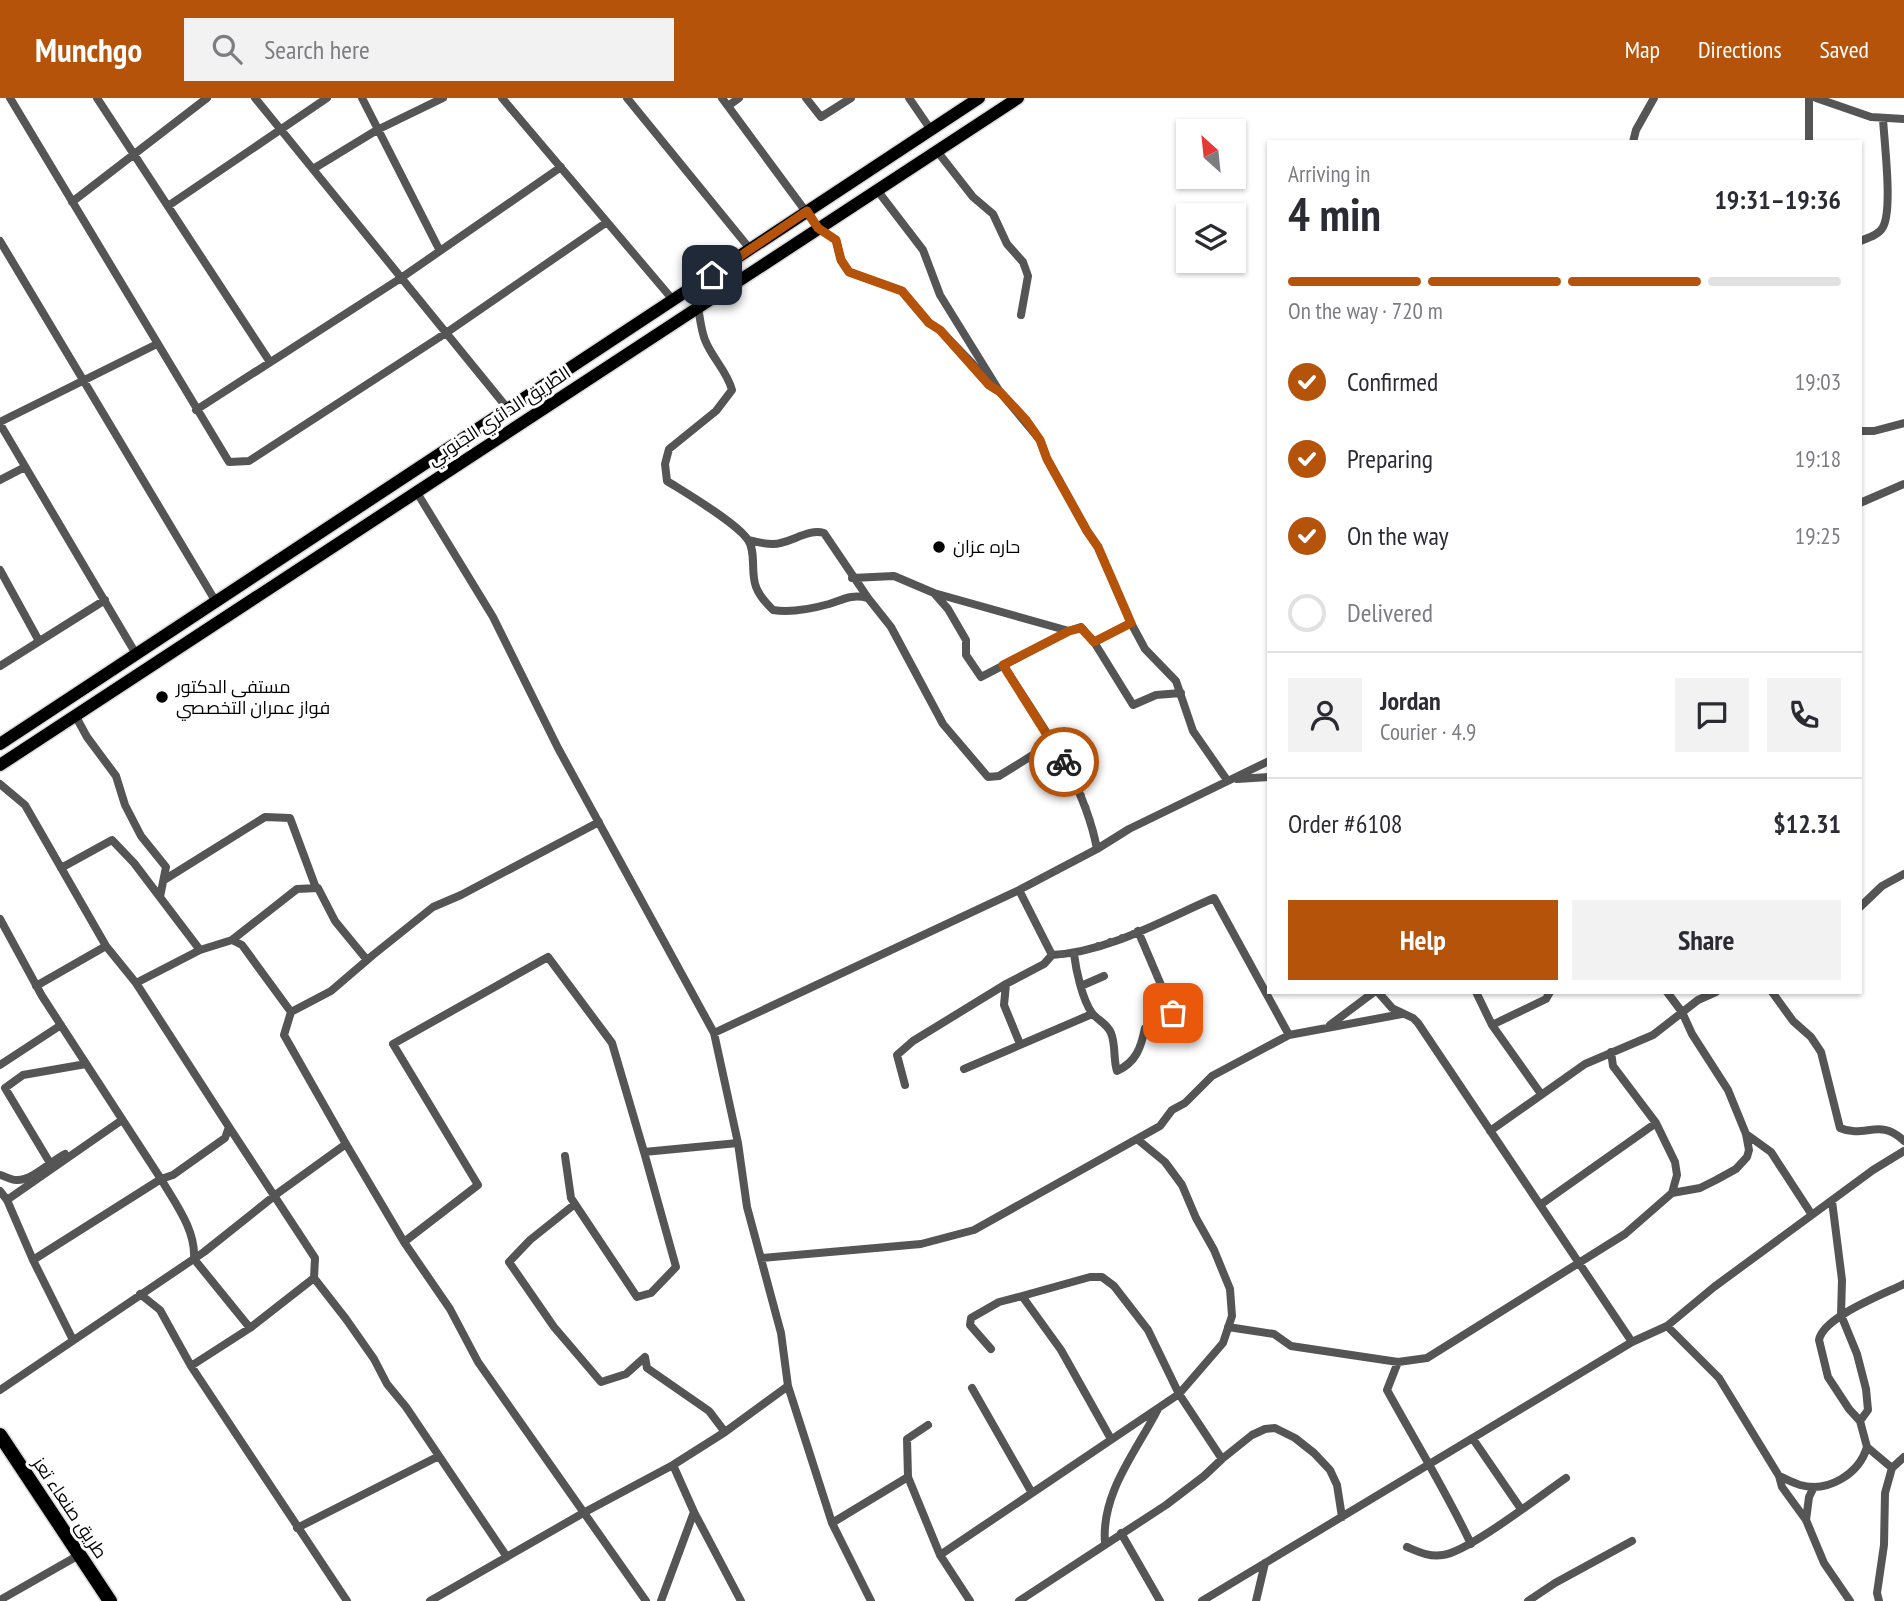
<!DOCTYPE html>
<meta charset="utf-8">
<style>
:root{--surface:#fff;--page:#f2f2f3;--text:#2b2b33;--muted:#7c7c81;--line:#e1e1e2;--accent:#b45309}
body{margin:0;font-family:"PT Sans Narrow",Cairo,sans-serif;background:var(--page);color:var(--text);height:100vh;display:flex;flex-direction:column;font-size:26px;white-space:nowrap}
*{box-sizing:border-box;margin:0}
p{font-size:23px;color:var(--muted)}
.icon{flex:none;width:38px;height:38px;fill:none;stroke:currentColor;stroke-width:2;stroke-linecap:round;stroke-linejoin:round}
.map{position:relative;flex:1;overflow:hidden}
.panel{position:absolute;left:1267px;top:42px;width:595px;height:854px;display:flex;flex-direction:column;background:var(--surface);border-radius:0px;box-shadow:0 2px 5px #0004}
.panel>*{flex:none}
.needle{width:46px;rotate:333deg}
.tools{position:absolute;left:1176px;top:21px;display:grid;gap:14px}
.tools a{display:grid;place-items:center;width:70px;height:70px;border-radius:0px;background:var(--surface);box-shadow:0 2px 5px #0004;font-size:35px}
.pin{position:absolute;display:grid;place-items:center;width:60px;height:60px;color:#fff;margin:-30px;border-radius:14px;box-shadow:0 4px 10px #0006}
.courier{position:absolute;display:grid;place-items:center;width:70px;height:70px;margin:-35px;border:5px solid #b45309;border-radius:50%;background:#fff;color:#222;box-shadow:0 2px 9px #0007}
.head em{font-style:normal;font-weight:700}
.head div{display:flex;flex-direction:column-reverse}
.head{display:flex;align-items:center;justify-content:space-between;height:119px;padding:0 21px}
h1{font-size:46px;font-weight:700;line-height:52px}
.bar{display:grid;grid-template-columns:repeat(4,1fr);gap:10px 7px;align-content:center;height:84px;padding:0 21px}
.bar i{height:9px;border-radius:5px;background:var(--line)}
.bar .current{background:var(--accent)}
.bar p{grid-column:span 4}
.line{display:flex;align-items:center;gap:18px;padding:0 21px;border-top:2px solid var(--line)}
.line div{flex:1}
.round{display:grid;place-items:center;flex:none;width:74px;height:74px;border-radius:0px;background:var(--page)}
ol{padding:0 21px;list-style:none}
li{display:flex;align-items:center;gap:21px;height:77px}
li p{margin-inline-start:auto}
li .icon{padding:7px;border-radius:50%;background:var(--accent);color:#fff;stroke-width:4}
li:last-child{color:var(--muted)}
li i{width:38px;height:38px;border:4px solid var(--line);border-radius:50%}
.primary-button{display:flex;gap:14px;margin-top:auto;padding:14px 21px}
.primary-button a{flex:1;height:80px;border-radius:0px;background:var(--accent);color:#fff;font-size:28px;font-weight:700;line-height:80px;text-align:center}
.primary-button a+a{background:var(--page);color:var(--text)}
header{display:flex;align-items:center;gap:42px;box-sizing:border-box;height:98px;padding:0 35px;background:var(--accent);color:#fff}
header strong{font-size:33px}
nav{display:flex;gap:38px;margin-inline-start:auto;font-size:24px}
.search{width:490px;height:63px;background:var(--page);display:flex;align-items:center;gap:18px;box-sizing:border-box;padding:0 24px;border-radius:0px;color:var(--muted);font-size:26px}
.map>svg:first-child{display:block}
</style>
<header>
<strong>Munchgo</strong>
<div class="search"><svg class="icon" aria-label="search" viewBox="0 0 24 24"><circle cx="10" cy="10" r="6"/><path d="M15 15l6 6"/></svg>Search here</div>
<nav><a>Map</a><a>Directions</a><a>Saved</a></nav>
</header>
<div class="map">
<svg width="1904" height="1503" viewBox="0 0 1904 1503">
<rect width="100%" height="100%" fill="#fff"/>
<g fill="none" stroke-linecap="round" stroke-linejoin="round">
<defs>
<path id="primary" d="M0,646L979,0
M0,667L1018,0"/>
<path id="trunk" d="M0,1337L110,1503"/>
</defs>
<!-- primary casing -->
<use href="#primary" stroke="#dbdbdb" stroke-width="15"/>
<!-- trunk casing -->
<use href="#trunk" stroke="#dbdbdb" stroke-width="17"/>
<!-- minor -->
<path stroke="#555" stroke-width="8" d="M10,0L229,364L249,363L446,235L607,124
M97,0L270,264
M255,0L508,311
M362,0L440,153
M502,0L673,202
M627,0L750,151
M722,0L818,130L836,142L841,162L849,174L902,193L929,225L940,232L972,265L989,287L997,292
M806,0L821,19L851,0
M909,0L931,32
M1809,0V44
M1816,0L1871,19L1904,21
M728,8L739,0
M1633,44L1636,32L1654,0
M937,53L973,99L993,116L1007,146L1023,164L1028,178L1021,217
M313,71L377,32L443,0
M877,92L923,152L940,197L1000,294L1040,342L1047,361L1087,433L1098,449L1131,525L1145,551L1176,583L1193,633L1227,682
M72,104L207,0
M168,108L327,0
M0,143L216,504
M1860,143C1868,140 1879,137 1883,129C1893,111 1884,43 1883,20
M698,209C700,220 701,232 705,242C712,260 727,273 732,292L716,313L669,351L665,366L667,383C686,395 737,425 748,442C755,452 752,468 754,480C755,493 764,503 773,512C792,515 811,511 829,506C844,501 852,496 868,500L891,529L943,626L988,679L999,678L1052,645
M196,312L401,180L561,69
M0,324L157,246
M0,326L136,556
M1860,333H1874L1904,325
M0,382L25,369
M416,393L493,519L558,650L714,935L738,1045L747,1109L781,1235L788,1288L832,1425L871,1503
M1860,405L1904,386
M749,442C756,444 765,446 773,446C790,446 808,430 824,435L868,500
M0,472L39,543
M852,480L894,478L934,495L948,511L966,542V557L981,579L1069,533L1081,529L1094,544L1133,607L1156,597L1181,595
M934,495L1069,533
M1094,544L1131,525
M1003,567C1040,625 1084,682 1097,751
M0,568L105,502
M75,617L87,639L116,678L125,707L141,738L166,769L160,799
M1237,681L1269,679
M0,686L25,707L106,848L136,885L229,1029L225,1040L173,1077L161,1081L42,898L0,821
M61,770L112,742L134,765L200,852
M164,782L265,719L290,720L316,790
M1019,792L1052,857C1108,854 1163,822 1214,800L1289,937
M1860,809L1882,788L1904,776
M232,842L297,791L318,790L335,823L367,862
M1074,856C1076,872 1082,901 1092,915C1097,922 1107,925 1111,935C1116,947 1113,961 1117,973C1136,964 1141,950 1145,930L1173,915L1138,833
M136,885L200,852L232,842L242,847L291,914
M36,888L106,848
M1081,888L1104,878
M1378,894L1392,910L1413,920L1418,925L1632,1244
M1476,894L1492,927L1541,996
M1772,894L1793,923L1811,939L1821,954L1840,1030C1865,1041 1880,1019 1904,1043
M1330,927L1374,894
M1492,927L1546,901L1550,894
M714,935L1019,792L1097,751L1129,731L1269,663
M1020,946L1004,907L1006,886L1044,866L1052,857
M1611,954L1613,968L1656,1025L1675,1064L1677,1077L1672,1095
M0,967L61,927
M964,971L1092,916
M905,987L897,957L913,943L1006,886
M229,1029L315,1160L314,1180
M1490,1033L1585,966L1653,937L1698,902L1716,894
M1746,1036L1771,1054L1812,1117
M346,1046L284,937L291,914L331,893L373,857L433,809L461,797L599,724
M565,1058L571,1100L637,1199L651,1195L676,1169L644,1054L738,1045
M53,1070L5,990L23,977L86,966
M0,1077C5,1078 11,1082 16,1082C32,1083 51,1063 65,1056
M0,1093L7,1102
M1832,1103L1842,1182L1841,1217L1857,1256L1866,1291L1868,1312L1860,1323
M575,1106L530,1142L509,1164L554,1229L601,1284L626,1276L645,1259L647,1270L709,1313L725,1334
M1540,1107L1656,1025
M404,1144L478,1087L393,946L548,859L612,945L644,1054
M761,1160L921,1146L974,1132L1160,1028L1172,1012L1185,1005L1212,978L1289,937L1402,916
M33,1162L161,1081C175,1105 196,1132 194,1161L250,1230
M140,1196L160,1212L191,1268L347,1503
M1022,1198L1090,1179H1102L1114,1188L1148,1232L1179,1296L1222,1361
M1667,1228L1714,1189L1873,1072L1904,1053
M1228,1229L1274,1236L1291,1248L1398,1264L1427,1260L1625,1136L1672,1095L1700,1090L1716,1082L1736,1071L1747,1059L1749,1052L1746,1036L1728,992L1692,936L1682,914L1667,894
M73,1242L33,1162L7,1102L122,1022
M991,1251L970,1227L971,1220L999,1204L1022,1198L1061,1252L1111,1341
M1398,1264L1387,1292C1415,1343 1446,1393 1471,1446
M191,1268L250,1230L314,1180L346,1221L374,1261L387,1286L406,1309L439,1358L297,1430
M972,1290L1032,1395
M0,1292L204,1154L278,1095L346,1046L404,1144L450,1211L478,1264L646,1503
M1473,1341L1521,1411
M439,1358L507,1459
M673,1367L694,1414L741,1503
M1892,1370L1867,1349L1860,1323L1849,1311L1828,1279L1819,1242C1823,1219 1884,1196 1904,1186
M1779,1378C1786,1381 1793,1385 1800,1387C1828,1395 1859,1376 1867,1349
M908,1379L940,1457L970,1503
M1806,1422L1809,1399L1814,1389
M832,1425L908,1379L907,1341L928,1327
M1121,1435L1160,1503
M1105,1445C1101,1395 1136,1354 1158,1311
M1407,1449C1419,1454 1429,1459 1443,1457C1468,1454 1541,1397 1566,1380
M940,1457L1179,1296L1223,1245L1232,1218L1230,1191L1214,1152L1196,1120L1182,1087L1165,1064L1137,1041
M0,1502L79,1457
M430,1503L585,1414L673,1367L725,1334L788,1288
M661,1503L694,1414
M1019,1503L1166,1407L1204,1378L1222,1361L1252,1337L1265,1331L1275,1330L1295,1340L1314,1355L1330,1372L1337,1387L1342,1419
M1202,1503L1632,1244L1667,1228L1719,1280L1779,1378L1782,1389L1806,1422L1824,1465L1850,1503
M1256,1503L1265,1465
M1528,1503L1555,1485L1632,1443
M1879,1503L1877,1495L1884,1447L1885,1395L1892,1370L1904,1359"/>
<!-- primary -->
<use href="#primary" stroke="#000" stroke-width="12"/>
<!-- trunk -->
<use href="#trunk" stroke="#000" stroke-width="14"/>
</g>
<g fill="none" stroke-linecap="round" stroke-linejoin="round">
<!-- done -->
<path stroke="#595959" stroke-width="7" stroke-dasharray="0 12.6" d="M1064,664C1081,691 1091,720 1097,751L1019,792L1052,857L1074,856L1138,834L1173,915"/>
<!-- route -->
<path stroke="#b45309" stroke-width="9" d="M712,177L807,113L818,130L836,142L841,162L849,174L902,193L929,225L940,232L989,287L1000,294L1026,322L1040,342L1047,361L1087,433L1098,449L1131,525L1094,544L1081,530L1069,533L1003,567L1064,664"/>
</g>
<!-- markers -->
<g fill="#000" stroke="#fff" stroke-width="2.5">
<circle cx="939" cy="449" r="7"/>
<circle cx="162" cy="599" r="7"/>
</g>
<g text-anchor="middle" stroke-width="6" stroke-linejoin="round" paint-order="stroke">
<!-- street labels -->
<g font-size="18" fill="#000" stroke="#fff">
<text transform="translate(499 318) rotate(-33)" y="6">الطريق الدائري الجنوبي</text>
<text transform="translate(70 1410) rotate(56)" y="6">طريق صنعاء تعز</text>
</g>
<!-- poi labels -->
<g font-size="18" fill="#000" stroke="#fff" text-anchor="start">
<text x="953" y="455">حاره عزان</text>
<text x="176" y="595">مستفى الدكتور<tspan x="176" dy="21">فواز عمران التخصصي</tspan></text>
</g>
</g>
</svg>
<div class="tools">
<a><svg class="needle" viewBox="-14 -14 28 28"><path d="M0-13l5 13h-10z" fill="#e53935"/><path d="M0 13l5-13h-10z" fill="#7c7c81"/></svg></a>
<a><svg class="icon" aria-label="layers" viewBox="0 0 24 24"><path d="M12 4l9 5-9 5-9-5zM3 14l9 5 9-5"/></svg></a>
</div>
<div class="pin" style="left:1173px;top:915px;background:#ea580c"><svg class="icon" aria-label="bag" viewBox="0 0 24 24"><path d="M5 8h14l-1 12H6zM9 8a3 3 0 0 1 6 0"/></svg></div>
<div class="pin" style="left:712px;top:177px;background:#1f2937"><svg class="icon" aria-label="home" viewBox="0 0 24 24"><path d="M3 11l9-7 9 7M6 9v11h12V9"/></svg></div>
<div class="courier" style="left:1064px;top:664px"><svg class="icon" aria-label="bike" viewBox="0 0 24 24"><circle cx="6" cy="16" r="4"/><circle cx="18" cy="16" r="4"/><path d="M6 16l4-8h5l3 8M10 8l3 8H6M13 5h3"/></svg></div>
<section class="panel">
<div class="head"><div><h1>4 min</h1><p>Arriving in</p></div><em>19:31–19:36</em></div>
<div class="bar"><i class="current"></i><i class="current"></i><i class="current"></i><i></i><p>On the way · 720 m</p></div>
<ol>
<li><svg class="icon" aria-label="check" viewBox="0 0 24 24"><path d="M5 12l5 5 9-10"/></svg>Confirmed<p>19:03</p></li>
<li><svg class="icon" aria-label="check" viewBox="0 0 24 24"><path d="M5 12l5 5 9-10"/></svg>Preparing<p>19:18</p></li>
<li><svg class="icon" aria-label="check" viewBox="0 0 24 24"><path d="M5 12l5 5 9-10"/></svg>On the way<p>19:25</p></li>
<li><i></i>Delivered</li>
</ol>
<div class="line" style="height:126px"><a class="round"><svg class="icon" aria-label="person" viewBox="0 0 24 24"><circle cx="12" cy="8" r="4"/><path d="M4 21q1-7 8-7t8 7"/></svg></a><div><b>Jordan</b><p>Courier · 4.9</p></div><a class="round"><svg class="icon" aria-label="chat" viewBox="0 0 24 24"><path d="M4 5h16v11H9l-5 4z"/></svg></a><a class="round"><svg class="icon" aria-label="phone" viewBox="0 0 24 24"><path d="M5 4h4l2 5-3 2q2 4 5 5l2-3 5 2v4C11 20 4 13 5 4z"/></svg></a></div>
<div class="line" style="height:91px"><div>Order #6108</div><b>$12.31</b></div>
<div class="primary-button"><a>Help</a><a>Share</a></div>
</section>
</div>
